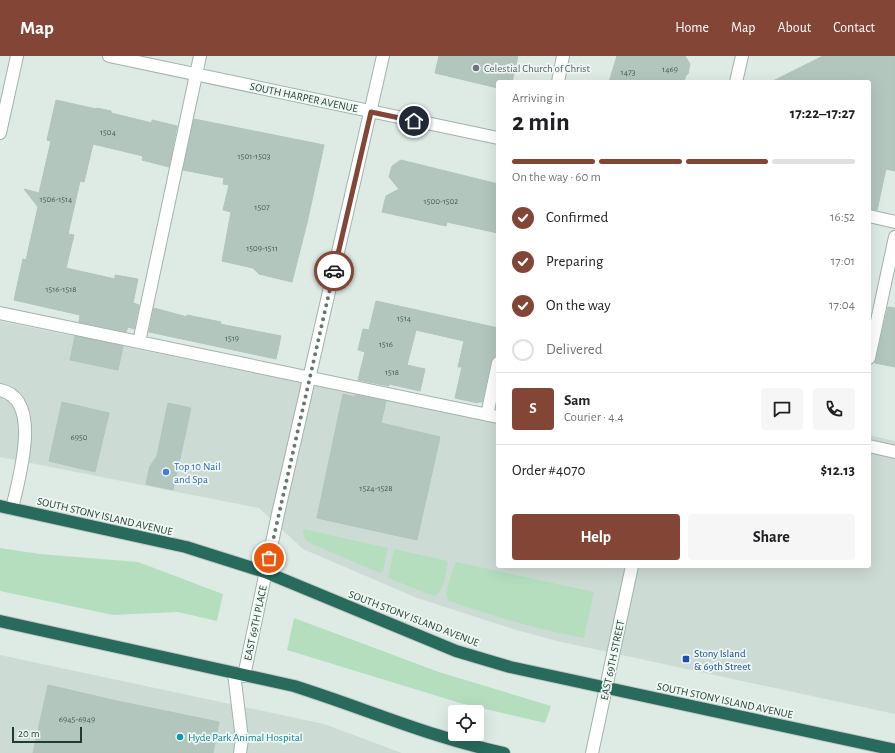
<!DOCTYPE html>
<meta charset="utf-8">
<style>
:root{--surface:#fff;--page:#f6f6f6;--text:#202124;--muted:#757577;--line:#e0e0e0;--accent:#834636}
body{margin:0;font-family:"Alegreya Sans",sans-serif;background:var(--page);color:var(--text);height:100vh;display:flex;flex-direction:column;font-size:15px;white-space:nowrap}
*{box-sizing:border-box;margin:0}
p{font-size:13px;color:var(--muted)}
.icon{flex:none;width:22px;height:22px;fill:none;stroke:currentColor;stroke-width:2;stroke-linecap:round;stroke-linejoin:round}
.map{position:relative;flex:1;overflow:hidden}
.drawer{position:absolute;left:496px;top:24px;width:375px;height:488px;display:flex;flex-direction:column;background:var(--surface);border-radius:4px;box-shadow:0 4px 16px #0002}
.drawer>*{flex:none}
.tools{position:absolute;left:448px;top:649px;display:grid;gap:8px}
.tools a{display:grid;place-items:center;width:36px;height:36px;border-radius:4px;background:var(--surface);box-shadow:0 4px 16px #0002;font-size:20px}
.scale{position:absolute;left:12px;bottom:10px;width:70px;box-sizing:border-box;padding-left:4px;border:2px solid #1e3c33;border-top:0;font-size:11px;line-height:14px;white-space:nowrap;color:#1e3c33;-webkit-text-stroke:3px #eff7f3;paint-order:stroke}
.pin{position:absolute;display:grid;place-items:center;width:34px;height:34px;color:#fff;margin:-17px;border:2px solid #fff;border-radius:50%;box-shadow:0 1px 4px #0007}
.courier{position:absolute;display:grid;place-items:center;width:40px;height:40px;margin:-20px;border:3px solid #834636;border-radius:50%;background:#fff;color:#222;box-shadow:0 1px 5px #0007}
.summary em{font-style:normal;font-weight:600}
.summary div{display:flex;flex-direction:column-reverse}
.summary{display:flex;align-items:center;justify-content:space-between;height:68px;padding:0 16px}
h1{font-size:26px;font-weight:600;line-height:30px}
.bar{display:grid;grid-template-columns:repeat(4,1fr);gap:6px 4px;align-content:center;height:48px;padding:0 16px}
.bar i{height:5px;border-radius:3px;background:var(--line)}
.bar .active{background:var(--accent)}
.bar p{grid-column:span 4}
.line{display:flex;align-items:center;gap:10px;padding:0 16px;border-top:1px solid var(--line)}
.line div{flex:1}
.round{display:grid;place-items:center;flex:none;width:42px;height:42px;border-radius:4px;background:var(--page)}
ol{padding:0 16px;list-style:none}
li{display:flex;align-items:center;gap:12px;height:44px}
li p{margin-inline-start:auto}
li .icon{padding:4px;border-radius:50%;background:var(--accent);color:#fff;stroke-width:4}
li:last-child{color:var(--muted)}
li i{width:22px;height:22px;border:2px solid var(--line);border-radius:50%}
.cta{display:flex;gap:8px;margin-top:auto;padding:8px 16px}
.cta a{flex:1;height:46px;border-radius:4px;background:var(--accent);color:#fff;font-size:16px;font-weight:600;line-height:46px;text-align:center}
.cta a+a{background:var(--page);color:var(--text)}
header{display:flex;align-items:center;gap:24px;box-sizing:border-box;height:56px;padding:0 20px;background:var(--accent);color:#fff}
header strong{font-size:19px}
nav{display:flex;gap:22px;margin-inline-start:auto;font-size:14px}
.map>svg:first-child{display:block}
</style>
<header>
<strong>Map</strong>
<nav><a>Home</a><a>Map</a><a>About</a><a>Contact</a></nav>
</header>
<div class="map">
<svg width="895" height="697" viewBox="0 0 895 697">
<rect width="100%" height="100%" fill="#deebe5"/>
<!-- built -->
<path fill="#ccdbd4" d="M0,265L498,367V510H869V379L895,385V658L557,585L513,573L417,542L303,493L259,452L0,401Z
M0,599L324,668L402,697H0Z"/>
<!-- green -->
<path fill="#b5debf" d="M303,473L388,492L383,515L380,517L312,488C306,485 303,481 303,473Z
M0,492L40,498L138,506L223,538L217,565L178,556L113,559L0,535Z
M394,493L448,505C446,515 445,536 434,540L388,522Z
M456,506L594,536L584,582C538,574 494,560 449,545C442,537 453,515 456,506Z
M294,562L439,616L551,650L545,667L460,647L287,594Z"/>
<!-- building -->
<path fill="#b3c6be" stroke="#b0c5bc" d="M439,0H518L512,26H498V32L435,17Z
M617,0H685L690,8L688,18L686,19L684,26H609Z
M823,0H895V115L886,113L877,154L869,153V26H771Z
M56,44L96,53L97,52L111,55V57L152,67V64L177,70L169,111L142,104L143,100L93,88L84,126L80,125L68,178L74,179L66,212L115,223V219L138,223L133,247L139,249L134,273L128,271L126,276L79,266L80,259L14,244L23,203L26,204L38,151L24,133L39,137L51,85L47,84Z
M194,63L324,89L307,167L292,226L259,218L253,212L222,205L231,156L223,154L229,129L223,128L224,122L183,114Z
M401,104L498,128V177L447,166L446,170L382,156L386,140L399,133L389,121L392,110Z
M376,245L498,272V300L493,302L491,305L482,346H478V347L455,342L462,311H458L464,285L416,274L407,309L425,313L420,335L389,328V330L358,324L365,296L358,294L363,273L369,274Z
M888,251L895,252V311L875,307Z
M154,252L187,261V259L221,266L220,268L281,280L276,303L149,276Z
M75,280L123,290L118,314L70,304Z
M343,338L355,341V339L386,345L381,367L440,381L417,484L317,462Z
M62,346L109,357L95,416L49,405Z
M168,347L191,352L173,434L146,428L150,410L157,400Z
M48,629L117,645L219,666L213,697H33Z"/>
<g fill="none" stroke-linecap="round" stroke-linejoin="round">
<defs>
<path id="minor" d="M109,0L498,82
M558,26L563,0
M736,26L742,0
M0,77L17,0
M869,160L895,166
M0,257L498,361
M139,286L200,0
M869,302L895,181
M0,334C44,343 18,424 12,453
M487,359L498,307
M869,390L895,396
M234,617L242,683L240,697
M244,620L278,458L383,0
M592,697L632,510"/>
<path id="highway" d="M0,450L186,491L265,516L456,595L510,611L895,694
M0,565L294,630C364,652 432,682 504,697"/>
</defs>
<!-- minor casing -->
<use href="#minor" stroke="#a1b3ac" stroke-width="14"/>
<!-- highway casing -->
<use href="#highway" stroke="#c0c8c6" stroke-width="14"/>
<!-- minor -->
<use href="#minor" stroke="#fff" stroke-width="12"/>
<!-- highway -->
<use href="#highway" stroke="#286a5b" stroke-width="12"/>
</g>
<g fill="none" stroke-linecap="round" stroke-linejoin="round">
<!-- done -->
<path stroke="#617971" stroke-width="4" stroke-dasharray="0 7.2" d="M269,502L334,215"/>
<!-- route -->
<path stroke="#834636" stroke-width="5" d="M334,215L371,56L414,65"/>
</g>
<!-- markers -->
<circle fill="#6b7280" stroke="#eff7f3" stroke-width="1.5" cx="476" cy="12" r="4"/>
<circle fill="#3f7fe0" stroke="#eff7f3" stroke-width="1.5" cx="166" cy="416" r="4"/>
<rect fill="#1a4fb4" stroke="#eff7f3" stroke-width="1.5" x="682" y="599" width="8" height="8" rx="2"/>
<circle fill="#0f9aa8" stroke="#eff7f3" stroke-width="1.5" cx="180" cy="681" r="4"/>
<g text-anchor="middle" stroke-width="3.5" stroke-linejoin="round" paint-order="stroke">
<!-- number labels -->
<g font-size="9" fill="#435e56">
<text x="670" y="16">1469</text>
<text x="628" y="19">1473</text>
<text x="108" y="79">1504</text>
<text x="254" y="103">1501-1503</text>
<text x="56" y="146">1506-1514</text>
<text x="441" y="148">1500-1502</text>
<text x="262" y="154">1507</text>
<text x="262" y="195">1509-1511</text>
<text x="61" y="236">1516-1518</text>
<text x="404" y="265">1514</text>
<text x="232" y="285">1519</text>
<text x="386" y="291">1516</text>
<text x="392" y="319">1518</text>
<text x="79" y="384">6950</text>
<text x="376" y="435">1524-1528</text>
<text x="77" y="666">6945-6949</text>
</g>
<!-- worship labels -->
<g font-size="11" fill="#5b616d" stroke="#eff7f3" text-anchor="start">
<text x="484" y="16">Celestial Church of Christ</text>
</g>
<!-- street labels -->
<g font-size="11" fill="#1e3c33" stroke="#eff7f3">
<text transform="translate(304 41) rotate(12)" y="4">SOUTH HARPER AVENUE</text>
<text transform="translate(105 460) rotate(13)" y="4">SOUTH STONY ISLAND AVENUE</text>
<text transform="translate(414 562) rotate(21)" y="4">SOUTH STONY ISLAND AVENUE</text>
<text transform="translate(255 567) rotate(-78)" y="4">EAST 69TH PLACE</text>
<text transform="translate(612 604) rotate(-78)" y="4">EAST 69TH STREET</text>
<text transform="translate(725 644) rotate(12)" y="4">SOUTH STONY ISLAND AVENUE</text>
</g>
<!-- shop labels -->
<g font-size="11" fill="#366cbe" stroke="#eff7f3" text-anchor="start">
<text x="174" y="414">Top 10 Nail<tspan x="174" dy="13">and Spa</tspan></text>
</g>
<!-- transit labels -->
<g font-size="11" fill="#164399" stroke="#eff7f3" text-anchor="start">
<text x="694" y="601">Stony Island<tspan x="694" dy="13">&amp; 69th Street</tspan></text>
</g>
<!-- culture labels -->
<g font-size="11" fill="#0d838f" stroke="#eff7f3" text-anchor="start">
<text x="188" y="685">Hyde Park Animal Hospital</text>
</g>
</g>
</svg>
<div class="tools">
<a><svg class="icon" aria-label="locate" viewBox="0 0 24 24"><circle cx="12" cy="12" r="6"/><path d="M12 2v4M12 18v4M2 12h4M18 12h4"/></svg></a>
</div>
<div class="scale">20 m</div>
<div class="pin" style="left:269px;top:502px;background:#ea580c"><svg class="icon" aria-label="bag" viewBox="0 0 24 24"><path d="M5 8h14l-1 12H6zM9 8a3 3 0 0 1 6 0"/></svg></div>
<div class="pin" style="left:414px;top:65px;background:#1f2937"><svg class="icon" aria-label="home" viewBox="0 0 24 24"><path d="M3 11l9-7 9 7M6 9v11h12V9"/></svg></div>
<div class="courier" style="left:334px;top:215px"><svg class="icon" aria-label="car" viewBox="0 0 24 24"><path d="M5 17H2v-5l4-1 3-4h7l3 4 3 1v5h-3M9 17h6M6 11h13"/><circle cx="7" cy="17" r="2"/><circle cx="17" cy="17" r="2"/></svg></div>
<section class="drawer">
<div class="summary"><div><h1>2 min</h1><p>Arriving in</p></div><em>17:22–17:27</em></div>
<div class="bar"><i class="active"></i><i class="active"></i><i class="active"></i><i></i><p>On the way · 60 m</p></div>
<ol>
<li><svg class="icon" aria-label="check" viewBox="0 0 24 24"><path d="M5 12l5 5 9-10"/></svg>Confirmed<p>16:52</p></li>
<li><svg class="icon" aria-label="check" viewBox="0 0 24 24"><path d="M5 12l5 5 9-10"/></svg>Preparing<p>17:01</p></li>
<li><svg class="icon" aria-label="check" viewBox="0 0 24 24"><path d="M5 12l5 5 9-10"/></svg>On the way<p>17:04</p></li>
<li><i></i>Delivered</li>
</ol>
<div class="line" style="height:72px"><b class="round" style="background:var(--accent);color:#fff">S</b><div><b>Sam</b><p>Courier · 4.4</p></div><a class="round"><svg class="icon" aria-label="chat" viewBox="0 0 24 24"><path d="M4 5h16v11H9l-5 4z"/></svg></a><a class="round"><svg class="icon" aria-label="phone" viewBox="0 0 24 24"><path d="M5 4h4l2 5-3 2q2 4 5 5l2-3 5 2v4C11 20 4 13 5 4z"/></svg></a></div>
<div class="line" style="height:52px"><div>Order #4070</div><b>$12.13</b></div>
<div class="cta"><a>Help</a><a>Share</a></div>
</section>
</div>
